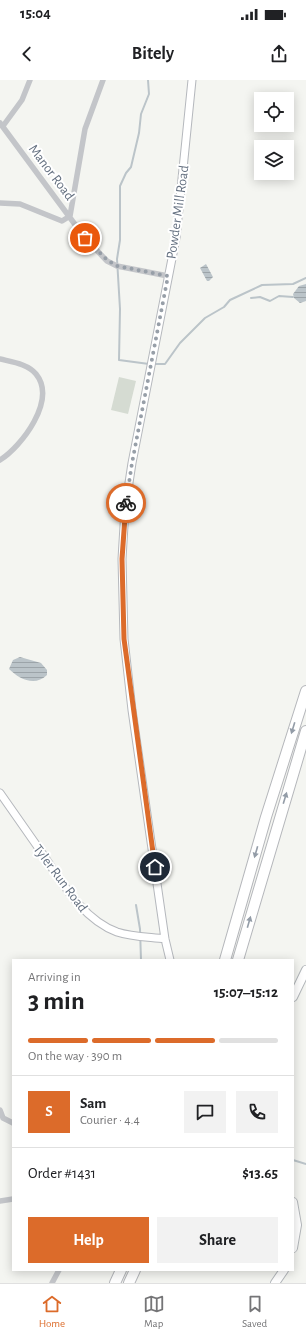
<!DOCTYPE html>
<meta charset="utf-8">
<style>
:root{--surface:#fff;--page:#f2f2f2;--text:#202124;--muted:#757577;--line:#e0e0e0;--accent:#dc6b2a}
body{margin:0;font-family:"Alegreya Sans",sans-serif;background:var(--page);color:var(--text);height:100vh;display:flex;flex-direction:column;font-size:15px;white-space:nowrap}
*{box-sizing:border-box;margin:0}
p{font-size:13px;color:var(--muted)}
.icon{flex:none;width:22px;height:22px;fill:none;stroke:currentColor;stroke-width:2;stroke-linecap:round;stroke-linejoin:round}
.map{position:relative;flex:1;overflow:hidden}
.drawer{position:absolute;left:12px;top:879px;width:282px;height:312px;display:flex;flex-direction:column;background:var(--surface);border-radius:0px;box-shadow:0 2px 10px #0003}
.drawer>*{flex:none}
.controls{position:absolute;left:254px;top:12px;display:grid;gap:8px}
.controls a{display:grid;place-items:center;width:40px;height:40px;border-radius:0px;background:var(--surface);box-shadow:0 2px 10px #0003;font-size:20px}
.pin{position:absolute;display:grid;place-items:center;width:34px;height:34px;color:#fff;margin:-17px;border:2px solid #fff;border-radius:50%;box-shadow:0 1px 4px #0007}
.courier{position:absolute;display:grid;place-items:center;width:40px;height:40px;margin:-20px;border:3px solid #dc6b2a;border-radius:50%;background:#fff;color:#222;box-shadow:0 1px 5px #0007}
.headline em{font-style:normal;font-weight:700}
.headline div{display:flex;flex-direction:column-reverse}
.headline{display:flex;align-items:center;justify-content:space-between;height:68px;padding:0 16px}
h1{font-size:26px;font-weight:700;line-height:30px}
.bar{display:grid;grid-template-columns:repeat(4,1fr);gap:6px 4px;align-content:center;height:48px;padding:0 16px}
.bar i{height:5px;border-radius:3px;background:var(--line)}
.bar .active{background:var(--accent)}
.bar p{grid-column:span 4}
.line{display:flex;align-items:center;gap:10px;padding:0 16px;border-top:1px solid var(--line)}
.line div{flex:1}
.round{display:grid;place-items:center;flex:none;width:42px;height:42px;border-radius:0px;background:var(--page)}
.primary-button{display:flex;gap:8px;margin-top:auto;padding:8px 16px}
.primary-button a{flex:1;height:46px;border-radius:0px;background:var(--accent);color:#fff;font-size:16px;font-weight:700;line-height:46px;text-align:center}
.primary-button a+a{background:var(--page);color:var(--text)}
.status{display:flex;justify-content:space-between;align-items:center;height:28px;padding:0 20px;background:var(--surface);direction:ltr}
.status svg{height:11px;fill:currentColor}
header{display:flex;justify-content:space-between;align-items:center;height:52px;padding:0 16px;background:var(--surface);font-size:18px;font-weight:700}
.tabs{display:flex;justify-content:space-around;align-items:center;height:56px;border-top:1px solid var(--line);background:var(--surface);font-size:11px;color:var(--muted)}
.tabs a{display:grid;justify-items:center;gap:2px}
.tabs .active{color:var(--accent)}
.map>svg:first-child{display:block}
</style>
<div class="status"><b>15:04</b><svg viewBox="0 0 49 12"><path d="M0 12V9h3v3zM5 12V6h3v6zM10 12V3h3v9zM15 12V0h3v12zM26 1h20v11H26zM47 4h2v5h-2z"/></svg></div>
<header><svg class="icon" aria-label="back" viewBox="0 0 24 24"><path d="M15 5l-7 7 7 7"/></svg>Bitely<svg class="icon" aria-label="share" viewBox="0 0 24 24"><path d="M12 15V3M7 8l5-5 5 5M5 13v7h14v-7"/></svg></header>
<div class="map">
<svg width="306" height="1203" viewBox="0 0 306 1203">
<defs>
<pattern id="water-rules" width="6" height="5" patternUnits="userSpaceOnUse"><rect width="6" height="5" fill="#bbc4c9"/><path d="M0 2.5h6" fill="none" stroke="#9ca4a9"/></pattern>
</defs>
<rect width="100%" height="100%" fill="#f4f5f1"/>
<!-- pitch -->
<path fill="#d5dbd2" d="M119,297L136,301L128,334L111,330Z"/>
<!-- water -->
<path fill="url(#water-rules)" d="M206,184L213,197L209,201H207L200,188Z
M306,204V221L300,223L294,218L293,214L299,206Z
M20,577L41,583L47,590V595C35,607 19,599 9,589L13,580Z"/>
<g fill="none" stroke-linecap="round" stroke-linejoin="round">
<!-- stream -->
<path stroke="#bbc4c9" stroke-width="2" d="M148,0L149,14L141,34L139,53L131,87L126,93L120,106V160L117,179L120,229L119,280L149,284
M251,218L260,217L270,221L279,216L293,217
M153,284H165L180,263L205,238L224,227L230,220L262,205L293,204L306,198
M136,825L140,849L141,880
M293,1080L306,1084"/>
<defs>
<path id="secondary" d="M0,713C14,733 28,753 42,773C62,802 82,839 117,852C132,857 149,857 165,859
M170,880L165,859L132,630L124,559L122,479L125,429L132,383L176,158L192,0"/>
<path id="primary" d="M293,917L306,890
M293,1122L297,1145L293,1168
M275,1203L284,1190"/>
<path id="highway" d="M225,880L266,737L306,611
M238,880L306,651
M115,1203L121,1190
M129,1203L135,1190"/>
</defs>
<!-- secondary casing -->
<use href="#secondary" stroke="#b5b8bd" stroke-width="9"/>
<!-- primary casing -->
<use href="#primary" stroke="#b3b7bb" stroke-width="10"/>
<!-- highway casing -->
<use href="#highway" stroke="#b5b7bb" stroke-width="12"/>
<!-- street -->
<path stroke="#c3c5c9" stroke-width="5.5" d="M0,43L85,158L107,181L117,186L168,196
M3,46L22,20L30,0
M0,123L20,124L62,141L70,136L85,49L103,0
M0,279C12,282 28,284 36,294C57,320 22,366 0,380
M0,1030L3,1038L13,1043
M0,1121L13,1119
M52,1203L59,1190"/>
<!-- secondary -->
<use href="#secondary" stroke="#fff" stroke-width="7"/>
<!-- primary -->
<use href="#primary" stroke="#fff" stroke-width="8"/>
<!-- highway -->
<use href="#highway" stroke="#fff" stroke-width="10"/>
</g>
<!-- one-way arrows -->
<defs><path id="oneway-solid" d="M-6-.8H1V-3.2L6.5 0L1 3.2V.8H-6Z"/></defs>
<g fill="#939ca7">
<use href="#oneway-solid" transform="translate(293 648) rotate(107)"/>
<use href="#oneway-solid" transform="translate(285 718) rotate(-73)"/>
<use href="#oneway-solid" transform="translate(256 772) rotate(106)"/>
<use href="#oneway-solid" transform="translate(249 842) rotate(-74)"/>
</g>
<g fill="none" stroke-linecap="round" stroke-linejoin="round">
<!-- done -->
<path stroke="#979fa8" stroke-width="4" stroke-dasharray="0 7.2" d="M85,158L107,180L117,186L168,196L132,383L126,423"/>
<!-- route -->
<path stroke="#dc6b2a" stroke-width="5" d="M126,423L122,479L124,559L155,787"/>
</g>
<g text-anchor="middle" stroke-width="4" stroke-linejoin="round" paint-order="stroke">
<!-- street labels -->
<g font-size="14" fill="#657181" stroke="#fff">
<text transform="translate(52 92) rotate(53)" y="5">Manor Road</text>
<text transform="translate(177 132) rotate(-82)" y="5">Powder Mill Road</text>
<text transform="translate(61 798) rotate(53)" y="5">Tyler Run Road</text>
</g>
</g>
</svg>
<div class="controls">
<a><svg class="icon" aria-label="locate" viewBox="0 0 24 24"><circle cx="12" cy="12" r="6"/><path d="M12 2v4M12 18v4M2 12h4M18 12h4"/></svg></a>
<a><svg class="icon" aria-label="layers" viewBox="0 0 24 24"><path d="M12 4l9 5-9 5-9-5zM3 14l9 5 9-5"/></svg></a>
</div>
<div class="pin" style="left:85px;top:158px;background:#ea580c"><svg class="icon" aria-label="bag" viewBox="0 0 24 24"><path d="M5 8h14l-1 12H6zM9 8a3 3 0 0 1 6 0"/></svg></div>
<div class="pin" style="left:155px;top:787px;background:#1f2937"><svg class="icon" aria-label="home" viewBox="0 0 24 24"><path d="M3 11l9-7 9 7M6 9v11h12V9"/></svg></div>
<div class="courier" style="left:126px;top:423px"><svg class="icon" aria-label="bike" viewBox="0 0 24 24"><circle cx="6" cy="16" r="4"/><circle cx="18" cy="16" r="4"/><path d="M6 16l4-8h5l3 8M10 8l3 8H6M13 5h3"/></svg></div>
<section class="drawer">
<div class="headline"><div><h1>3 min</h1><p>Arriving in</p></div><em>15:07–15:12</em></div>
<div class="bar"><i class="active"></i><i class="active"></i><i class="active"></i><i></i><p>On the way · 390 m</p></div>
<div class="line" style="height:72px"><b class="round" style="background:var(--accent);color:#fff">S</b><div><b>Sam</b><p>Courier · 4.4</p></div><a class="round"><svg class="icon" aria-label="chat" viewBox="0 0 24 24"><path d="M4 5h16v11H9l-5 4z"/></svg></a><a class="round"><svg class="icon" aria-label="phone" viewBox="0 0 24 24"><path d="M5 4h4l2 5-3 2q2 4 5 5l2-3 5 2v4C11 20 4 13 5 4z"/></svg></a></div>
<div class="line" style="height:52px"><div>Order #1431</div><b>$13.65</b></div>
<div class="primary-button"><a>Help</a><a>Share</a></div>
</section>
</div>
<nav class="tabs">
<a class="active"><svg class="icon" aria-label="home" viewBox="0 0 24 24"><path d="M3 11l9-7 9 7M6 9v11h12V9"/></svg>Home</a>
<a><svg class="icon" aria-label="map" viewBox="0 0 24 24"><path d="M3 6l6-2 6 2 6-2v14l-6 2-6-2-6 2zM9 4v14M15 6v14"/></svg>Map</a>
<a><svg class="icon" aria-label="saved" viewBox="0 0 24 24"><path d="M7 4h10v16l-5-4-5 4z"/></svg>Saved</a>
</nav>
